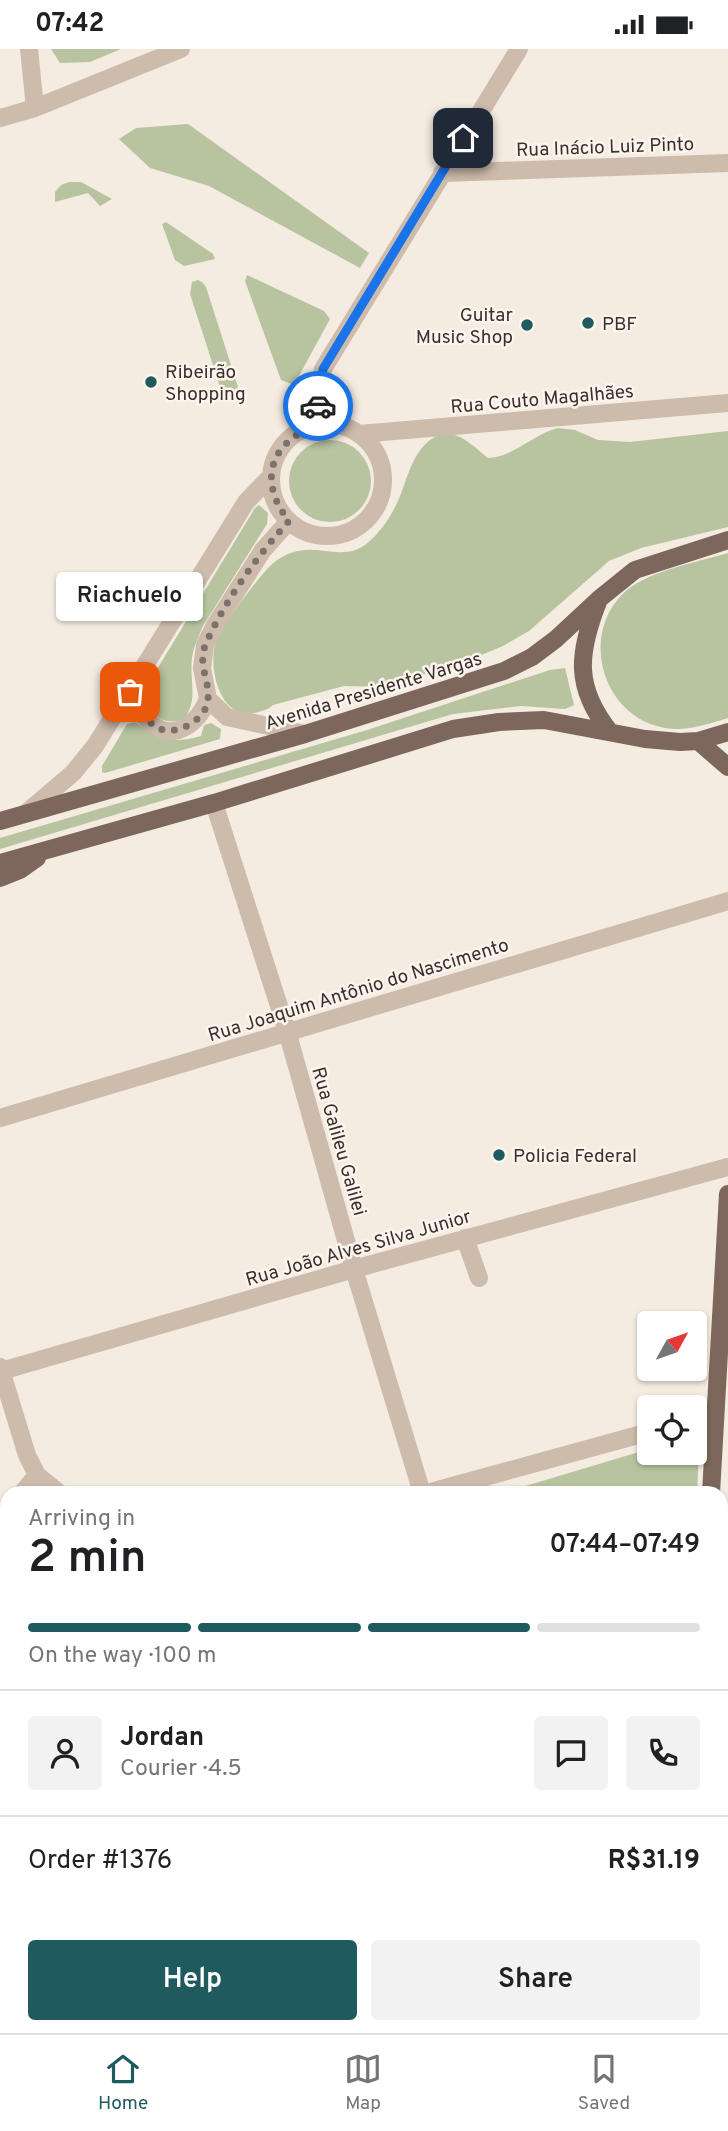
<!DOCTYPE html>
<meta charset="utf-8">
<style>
:root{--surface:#fff;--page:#f2f2f2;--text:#202124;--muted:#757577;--line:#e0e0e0;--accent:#1f5a5e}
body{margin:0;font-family:Overpass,sans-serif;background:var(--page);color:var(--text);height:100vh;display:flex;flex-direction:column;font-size:26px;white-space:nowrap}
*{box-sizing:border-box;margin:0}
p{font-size:23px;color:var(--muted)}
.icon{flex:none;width:38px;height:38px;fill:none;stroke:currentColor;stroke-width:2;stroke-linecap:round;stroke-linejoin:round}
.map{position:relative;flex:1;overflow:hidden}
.details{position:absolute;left:0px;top:1437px;width:728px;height:548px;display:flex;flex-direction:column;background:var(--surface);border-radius:21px 21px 0 0;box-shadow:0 2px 5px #0004}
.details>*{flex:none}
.needle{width:46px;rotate:50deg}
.fabs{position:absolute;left:637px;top:1262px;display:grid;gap:14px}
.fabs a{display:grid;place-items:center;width:70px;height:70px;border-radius:7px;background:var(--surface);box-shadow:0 2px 5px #0004;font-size:35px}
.pin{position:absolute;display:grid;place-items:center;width:60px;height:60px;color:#fff;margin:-30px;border-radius:14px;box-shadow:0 4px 10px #0006}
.courier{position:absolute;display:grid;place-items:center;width:70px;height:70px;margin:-35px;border:5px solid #1a73e8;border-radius:50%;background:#fff;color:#222;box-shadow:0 2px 9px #0007}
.bubble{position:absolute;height:49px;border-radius:7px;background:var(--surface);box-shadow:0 2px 5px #0004;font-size:23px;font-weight:600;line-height:49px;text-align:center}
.summary em{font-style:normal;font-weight:600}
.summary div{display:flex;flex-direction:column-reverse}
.summary{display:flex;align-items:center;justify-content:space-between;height:119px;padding:0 28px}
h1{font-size:46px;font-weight:600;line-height:52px}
.bar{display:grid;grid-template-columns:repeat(4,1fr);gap:10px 7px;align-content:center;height:84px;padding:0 28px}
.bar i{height:9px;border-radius:5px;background:var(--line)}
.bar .current{background:var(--accent)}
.bar p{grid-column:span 4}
.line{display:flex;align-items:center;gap:18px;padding:0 28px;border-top:2px solid var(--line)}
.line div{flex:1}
.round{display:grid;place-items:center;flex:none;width:74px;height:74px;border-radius:7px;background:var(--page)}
.cta{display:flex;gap:14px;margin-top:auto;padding:14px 28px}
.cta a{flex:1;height:80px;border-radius:7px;background:var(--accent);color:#fff;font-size:28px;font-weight:600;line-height:80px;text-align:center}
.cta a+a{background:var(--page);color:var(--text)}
.status{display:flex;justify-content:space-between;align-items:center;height:49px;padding:0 35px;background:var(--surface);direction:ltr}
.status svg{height:19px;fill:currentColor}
.tab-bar{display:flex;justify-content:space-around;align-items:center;height:98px;border-top:2px solid var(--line);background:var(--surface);font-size:19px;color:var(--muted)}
.tab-bar a{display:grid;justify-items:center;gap:4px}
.tab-bar .current{color:var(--accent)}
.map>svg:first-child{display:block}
</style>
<div class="status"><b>07:42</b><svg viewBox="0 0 49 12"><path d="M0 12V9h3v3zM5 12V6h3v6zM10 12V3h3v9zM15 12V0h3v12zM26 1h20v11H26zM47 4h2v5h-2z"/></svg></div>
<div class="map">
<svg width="728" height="1984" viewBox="0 0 728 1984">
<rect width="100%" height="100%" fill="#f4ebe1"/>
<!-- green -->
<path fill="#b8c4a0" d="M51,0H121L90,13L60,14Z
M188,75L369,204L360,219L209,137L150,119L119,90L136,79Z
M69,133H81L112,150L100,157L88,144L55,153V143L61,136Z
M166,173L213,205L215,210L184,217L175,211L162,175Z
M247,226L324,262L330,270L294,336L281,331L245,232Z
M198,231L202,233L206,238L238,338L229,346L222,344L190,245L192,233Z
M558,379L575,381L598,391L630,393L728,382V478L641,499L609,512L529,582L503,597L467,612L384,638L344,637L273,656C269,660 265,661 258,663C222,675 208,622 215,595C223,575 254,534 270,517C277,510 287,504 298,502C321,497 344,511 365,496C383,482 396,460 403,439C410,420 417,396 437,387C456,378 474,398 488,409C514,408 533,385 558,379Z
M289 432a41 41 0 1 1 82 0a41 41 0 1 1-82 0Z
M259,456L268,464L267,475L203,577C199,587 193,599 192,609C189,632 199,650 184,670C159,680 145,659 148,635L255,459Z
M728,504V669C707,675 687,683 665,679C601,668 578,583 627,541C652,521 698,513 728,504Z
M565,619L574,656L565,660L521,657L453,665L0,800V789L367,681L550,621Z
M135,673C160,691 171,695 201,687L204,676L211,674L221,680L220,690L105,724L102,723V717L127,675Z
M695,1392L699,1401L697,1444H502L649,1400V1404H695Z
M510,1978H695L699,1984H510Z"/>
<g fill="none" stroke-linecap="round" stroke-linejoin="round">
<!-- minor -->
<path stroke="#cdbbac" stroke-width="18" d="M29,0L35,59
M0,69L35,59L181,0
M442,124L728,114
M271 431a56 56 0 1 1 112 0a56 56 0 1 1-112 0Z
M318,376L317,347L323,320L519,0
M359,385L728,354
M289,472L263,501L215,576L205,596L202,619L208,650L227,668L305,685
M130,643C136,654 142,667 152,675C176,694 199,672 208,650
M214,754L287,982L354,1220L422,1444
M26,764L73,724L95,697L246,453L271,427
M0,1069L728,852
M465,1189L479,1229
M0,1318L27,1406L37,1426L59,1444
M1,1322L354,1220L728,1118
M695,1370L714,1365
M22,1444L37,1426
M427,1444L649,1383
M0,1470L7,1462
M0,1824L7,1830
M0,1869L7,1860
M180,1978L188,1984
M482,1978V1984"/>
<!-- major -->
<path stroke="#7d675c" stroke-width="18" d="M598,553C578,604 574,638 610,683
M698,692L728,718
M0,772L305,685L504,622L532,608L556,590L599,550L635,521L728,491
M0,814L214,754L453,680L499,673L544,671L645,690L680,693L698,692L728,683
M0,829L20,821L37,809
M711,1444L728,1145
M721,1545H728
M721,1971L727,1984"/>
</g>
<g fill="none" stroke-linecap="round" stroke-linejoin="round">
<!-- done -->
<path stroke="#7c716b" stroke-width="7" stroke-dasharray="0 12.6" d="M130,643C140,660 151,686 175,681C190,678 207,666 208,650C210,630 196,615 207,592C227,549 257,507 289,472C257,432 270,392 318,376V357"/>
<!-- route -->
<path stroke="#1a73e8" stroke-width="9" d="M318,357L323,320L463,89"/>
</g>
<!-- markers -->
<g fill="#1f5a5e" stroke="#fbf5ee" stroke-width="2.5">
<circle cx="588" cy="274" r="7"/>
<circle cx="527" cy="276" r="7"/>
<circle cx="151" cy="333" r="7"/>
<circle cx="499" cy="1106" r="7"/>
</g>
<g text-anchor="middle" stroke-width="5" stroke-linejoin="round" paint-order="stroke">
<!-- street labels -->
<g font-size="19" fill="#3b302b" stroke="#fbf5ee">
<text transform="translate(605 97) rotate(-2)" y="7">Rua Inácio Luiz Pinto</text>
<text transform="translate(542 349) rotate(-5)" y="7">Rua Couto Magalhães</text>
<text transform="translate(373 641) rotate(-17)" y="7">Avenida Presidente Vargas</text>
<text transform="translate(358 940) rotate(-17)" y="7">Rua Joaquim Antônio do Nascimento</text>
<text transform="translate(340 1092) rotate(74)" y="7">Rua Galileu Galilei</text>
<text transform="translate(358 1198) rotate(-16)" y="7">Rua João Alves Silva Junior</text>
</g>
<!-- poi labels -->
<g font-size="19" fill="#3b302b" stroke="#fbf5ee" text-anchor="start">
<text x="513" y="272" text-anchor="end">Guitar<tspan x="513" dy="22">Music Shop</tspan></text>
<text x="602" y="281">PBF</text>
<text x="165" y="329">Ribeirão<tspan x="165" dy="22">Shopping</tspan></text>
<text x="513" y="1113">Policia Federal</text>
</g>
</g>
</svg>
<div class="fabs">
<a><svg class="needle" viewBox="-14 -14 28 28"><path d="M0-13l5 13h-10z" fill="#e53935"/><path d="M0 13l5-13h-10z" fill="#757577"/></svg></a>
<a><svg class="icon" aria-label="locate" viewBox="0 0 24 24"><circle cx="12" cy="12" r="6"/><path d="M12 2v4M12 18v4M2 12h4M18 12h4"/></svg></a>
</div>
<div class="pin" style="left:130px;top:643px;background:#ea580c"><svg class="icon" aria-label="bag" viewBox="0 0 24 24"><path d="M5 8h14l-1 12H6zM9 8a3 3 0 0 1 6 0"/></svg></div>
<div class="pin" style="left:463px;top:89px;background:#1f2937"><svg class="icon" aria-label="home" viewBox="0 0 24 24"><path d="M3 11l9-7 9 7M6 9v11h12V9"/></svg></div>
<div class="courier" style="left:318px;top:357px"><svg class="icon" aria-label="car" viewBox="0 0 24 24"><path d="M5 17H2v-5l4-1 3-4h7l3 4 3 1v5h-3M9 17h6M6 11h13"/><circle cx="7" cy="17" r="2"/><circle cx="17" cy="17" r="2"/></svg></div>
<div class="bubble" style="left:56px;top:523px;width:147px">Riachuelo</div>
<section class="details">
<div class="summary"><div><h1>2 min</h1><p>Arriving in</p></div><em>07:44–07:49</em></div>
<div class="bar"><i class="current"></i><i class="current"></i><i class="current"></i><i></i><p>On the way · 100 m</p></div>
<div class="line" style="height:126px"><a class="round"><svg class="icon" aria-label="person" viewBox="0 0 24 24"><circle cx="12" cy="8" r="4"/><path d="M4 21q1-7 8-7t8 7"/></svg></a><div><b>Jordan</b><p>Courier · 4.5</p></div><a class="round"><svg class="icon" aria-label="chat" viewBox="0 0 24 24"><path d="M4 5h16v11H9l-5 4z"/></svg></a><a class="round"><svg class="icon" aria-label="phone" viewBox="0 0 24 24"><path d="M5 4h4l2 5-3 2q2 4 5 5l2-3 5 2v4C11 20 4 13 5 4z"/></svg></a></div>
<div class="line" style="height:91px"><div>Order #1376</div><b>R$31.19</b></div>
<div class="cta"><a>Help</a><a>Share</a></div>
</section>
</div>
<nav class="tab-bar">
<a class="current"><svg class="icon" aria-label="home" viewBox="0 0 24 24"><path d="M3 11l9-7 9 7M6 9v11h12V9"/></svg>Home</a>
<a><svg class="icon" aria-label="map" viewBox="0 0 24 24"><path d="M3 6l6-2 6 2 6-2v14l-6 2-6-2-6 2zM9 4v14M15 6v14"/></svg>Map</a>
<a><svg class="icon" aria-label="saved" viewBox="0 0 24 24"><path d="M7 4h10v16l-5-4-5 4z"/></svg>Saved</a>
</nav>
